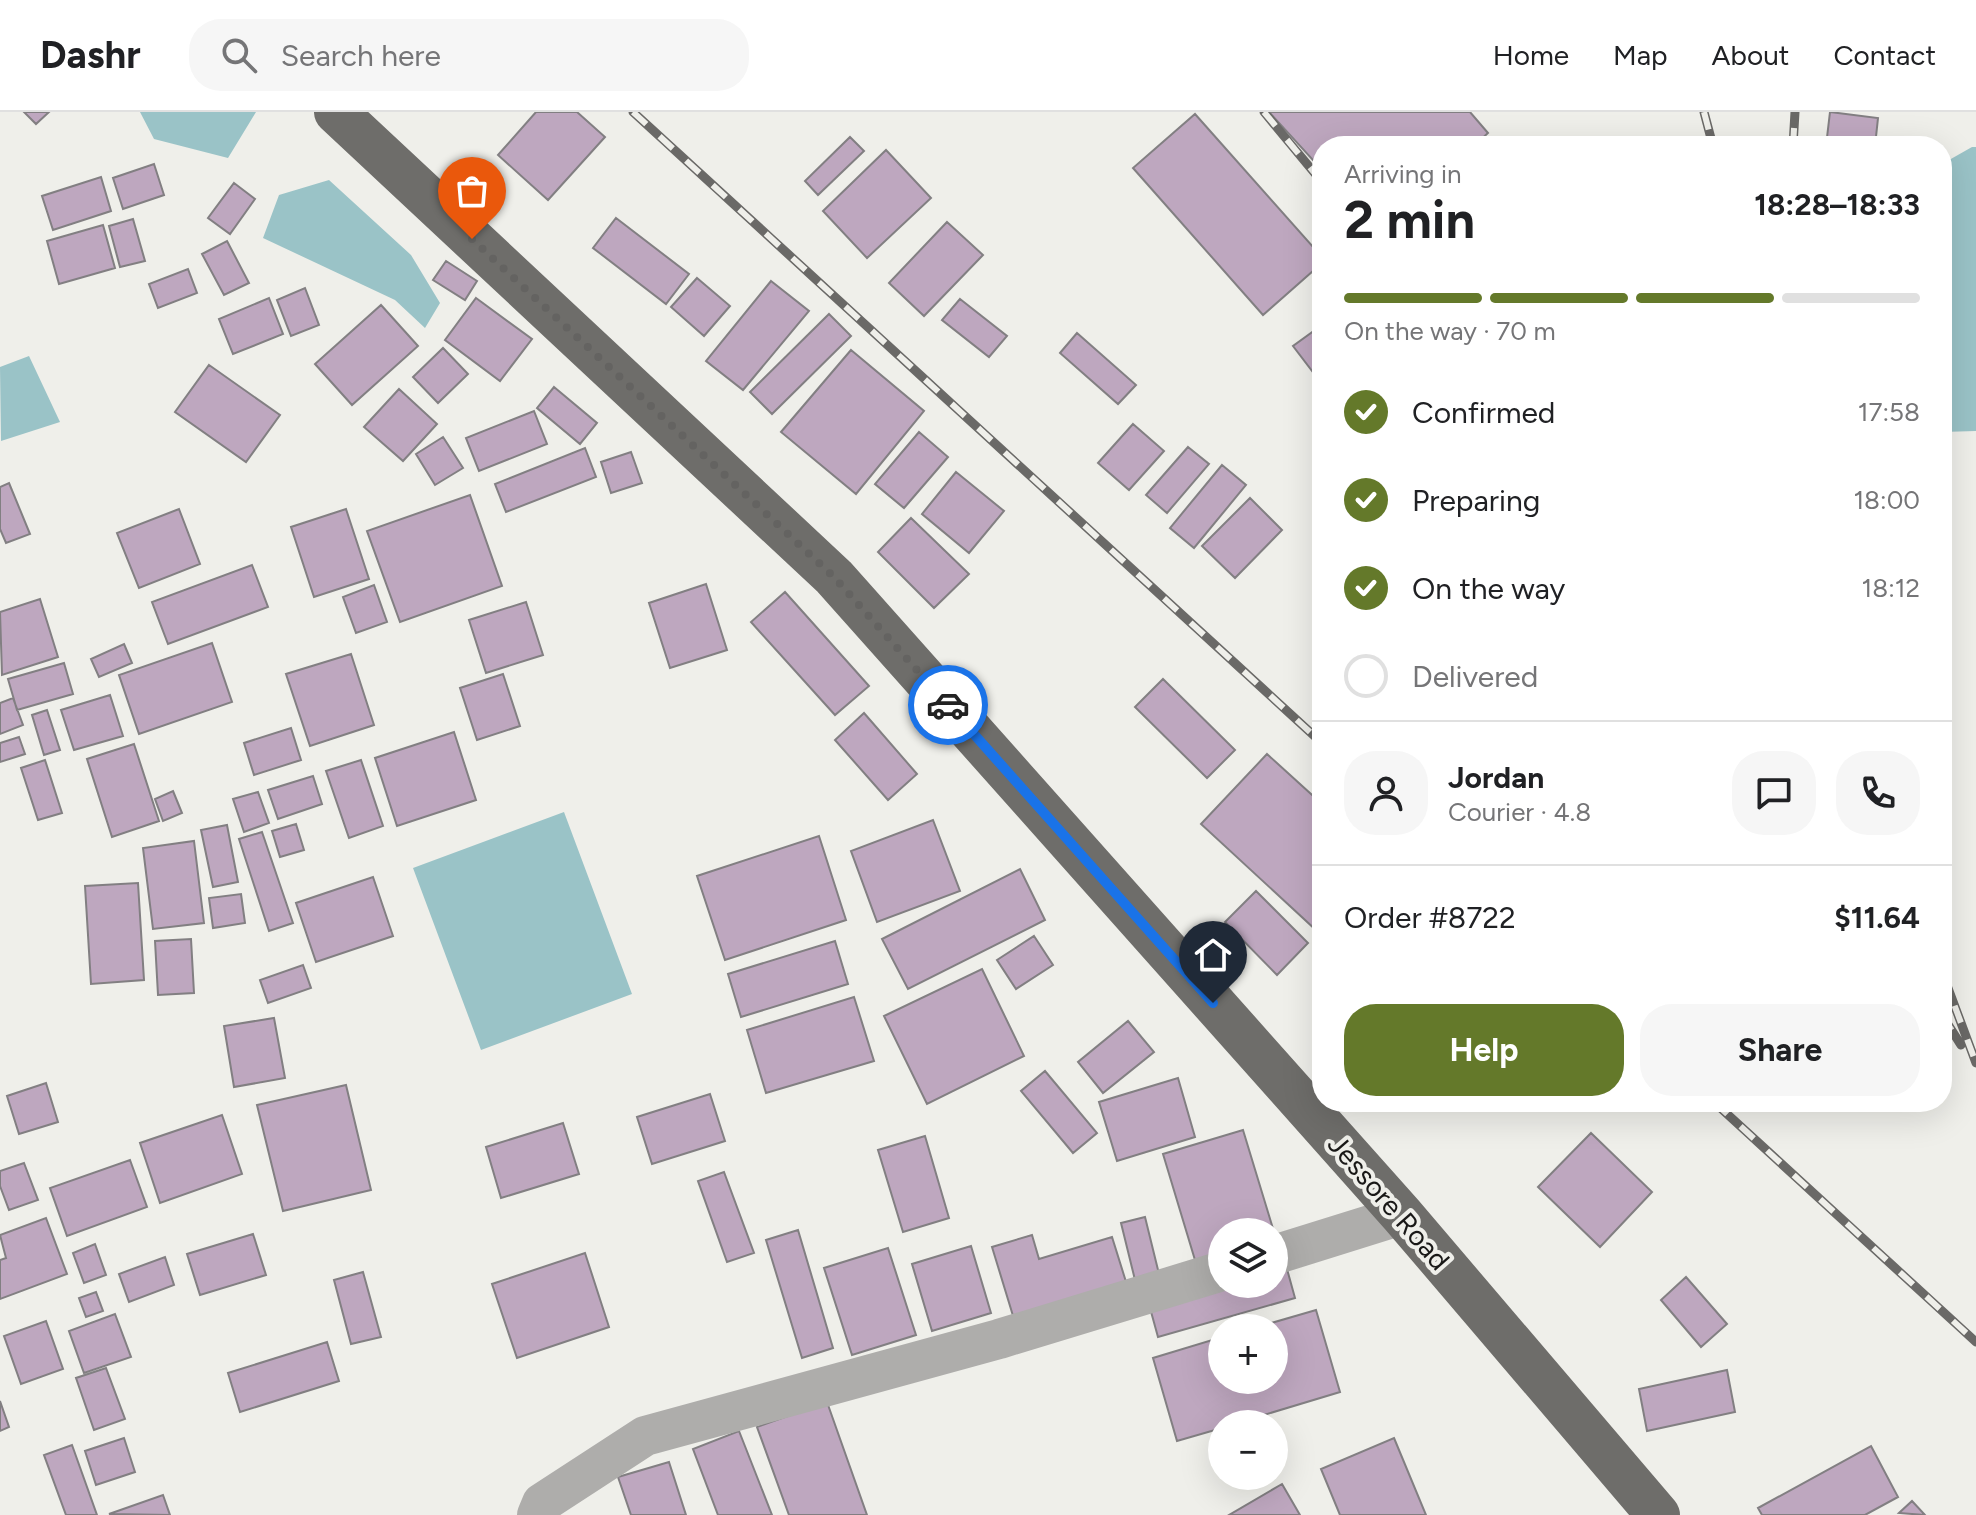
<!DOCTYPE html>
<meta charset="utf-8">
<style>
:root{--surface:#fff;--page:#f6f6f6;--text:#202124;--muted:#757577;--line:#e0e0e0;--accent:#64792a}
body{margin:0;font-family:Figtree,sans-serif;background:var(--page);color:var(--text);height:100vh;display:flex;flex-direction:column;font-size:30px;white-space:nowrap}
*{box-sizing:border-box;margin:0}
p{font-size:26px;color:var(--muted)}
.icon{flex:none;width:44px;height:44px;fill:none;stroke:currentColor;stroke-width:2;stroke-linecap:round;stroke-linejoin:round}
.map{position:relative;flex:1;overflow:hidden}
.drawer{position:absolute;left:1312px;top:24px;width:640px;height:976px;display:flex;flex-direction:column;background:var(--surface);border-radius:32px;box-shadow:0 8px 32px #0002}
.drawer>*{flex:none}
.buttons{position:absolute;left:1208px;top:1106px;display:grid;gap:16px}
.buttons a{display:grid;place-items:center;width:80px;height:80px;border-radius:50%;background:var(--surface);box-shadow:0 8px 32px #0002;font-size:40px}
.pin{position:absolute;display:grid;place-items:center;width:68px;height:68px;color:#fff;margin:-82px -34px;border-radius:50% 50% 50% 0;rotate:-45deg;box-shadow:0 0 8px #0007}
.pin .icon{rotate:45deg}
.courier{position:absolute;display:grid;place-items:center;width:80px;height:80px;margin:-40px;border:6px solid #1a73e8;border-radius:50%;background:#fff;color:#222;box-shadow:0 2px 10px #0007}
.overview em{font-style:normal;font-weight:700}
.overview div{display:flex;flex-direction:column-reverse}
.overview{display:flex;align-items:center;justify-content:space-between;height:136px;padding:0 32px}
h1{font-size:52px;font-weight:700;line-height:60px}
.bar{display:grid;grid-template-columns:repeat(4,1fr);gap:12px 8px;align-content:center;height:96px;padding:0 32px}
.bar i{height:10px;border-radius:6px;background:var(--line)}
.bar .on{background:var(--accent)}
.bar p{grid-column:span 4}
.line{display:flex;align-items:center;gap:20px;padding:0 32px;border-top:2px solid var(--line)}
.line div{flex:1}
.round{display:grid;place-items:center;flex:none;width:84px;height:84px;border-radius:32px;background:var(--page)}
ol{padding:0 32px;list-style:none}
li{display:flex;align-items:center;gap:24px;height:88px}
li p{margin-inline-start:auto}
li .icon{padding:8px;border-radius:50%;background:var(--accent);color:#fff;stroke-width:4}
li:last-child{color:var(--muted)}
li i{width:44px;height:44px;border:4px solid var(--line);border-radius:50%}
.cta{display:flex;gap:16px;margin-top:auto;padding:16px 32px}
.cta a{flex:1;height:92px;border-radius:32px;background:var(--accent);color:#fff;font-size:32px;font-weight:700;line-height:92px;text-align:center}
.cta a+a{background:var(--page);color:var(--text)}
header{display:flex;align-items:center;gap:48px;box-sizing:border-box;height:112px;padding:0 40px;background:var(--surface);border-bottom:2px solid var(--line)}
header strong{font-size:38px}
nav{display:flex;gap:44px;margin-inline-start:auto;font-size:28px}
.search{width:560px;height:72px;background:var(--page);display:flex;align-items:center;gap:20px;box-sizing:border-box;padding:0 28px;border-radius:32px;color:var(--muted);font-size:30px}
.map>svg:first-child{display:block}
</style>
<header>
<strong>Dashr</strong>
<div class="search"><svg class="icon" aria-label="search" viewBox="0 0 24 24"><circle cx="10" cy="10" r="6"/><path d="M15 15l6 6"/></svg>Search here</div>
<nav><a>Home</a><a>Map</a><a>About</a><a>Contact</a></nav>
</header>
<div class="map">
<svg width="1976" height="1403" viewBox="0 0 1976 1403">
<rect width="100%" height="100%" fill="#efefea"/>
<!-- water -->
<path fill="#9ac3c7" d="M140,0H256L228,46L154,27Z
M1972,35H1976V319L1942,320V52Z
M329,68L411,143L440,191L425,216L395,188L263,126L279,83Z
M29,244L60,310L1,329L0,255Z
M564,700L632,882L481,938L413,756Z"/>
<!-- building -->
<path fill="#bea7bf" stroke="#827f82" stroke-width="2" d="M24,0H49L36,12Z
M536,0H577L605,25L548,88L498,43Z
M1269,0H1470L1488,21L1474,34H1322V58Z
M1830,0L1878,6L1875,34H1826Z
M1195,2L1322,145V151L1263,203L1133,56Z
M850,25L864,39L818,83L805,69Z
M886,38L931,86L867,146L823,99Z
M154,52L164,83L123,97L113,66Z
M101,65L111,99L53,118L42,84Z
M234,71L255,87L230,122L208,106Z
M616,106L689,162L666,192L593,136Z
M133,107L145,149L120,155L109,114Z
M947,110L983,143L924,204L889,171Z
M103,113L115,156L59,172L47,129Z
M227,129L249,171L224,183L202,142Z
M446,149L477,169L465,188L433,168Z
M188,157L197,181L158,196L149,172Z
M697,166L730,194L704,224L671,195Z
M771,169L809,199L743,278L706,249Z
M305,176L319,213L291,224L277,188Z
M269,186L283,222L233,242L219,207Z
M476,186L532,227L500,269L445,228Z
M960,187L1007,224L989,245L942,208Z
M381,193L418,234L352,293L315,252Z
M829,202L851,224L772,302L750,280Z
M1322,213V272L1293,234Z
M1077,221L1136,273L1118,292L1060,241Z
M443,236L468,262L438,291L413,265Z
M851,238L924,299L856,382L781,320Z
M209,253L280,303L246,350L175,300Z
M554,275L597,311L580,332L537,296Z
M399,277L437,312L403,349L364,315Z
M534,299L547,332L479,359L466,326Z
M1133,312L1164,339L1129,378L1098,351Z
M919,320L948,345L904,396L875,372Z
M443,325L463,356L435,373L416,342Z
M1188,335L1209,352L1167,401L1146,383Z
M585,336L596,365L506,400L495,372Z
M631,340L642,371L611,381L601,350Z
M1222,353L1246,373L1194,436L1170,416Z
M956,360L1004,399L969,441L922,402Z
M9,371L30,422L6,431L0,417V375Z
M470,383L502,474L400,510L367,419Z
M1250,386L1282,418L1235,466L1202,434Z
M179,397L200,452L139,476L117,421Z
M346,397L369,467L314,485L291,415Z
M911,406L969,462L934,496L878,440Z
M252,453L268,495L168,532L152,490Z
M706,472L727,538L670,556L649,491Z
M374,473L387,510L356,521L343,485Z
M785,480L869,574L835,603L751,510Z
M40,487L58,545L2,563L0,500Z
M526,490L543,543L486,561L469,508Z
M212,531L232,590L139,622L119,563Z
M124,532L132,551L99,565L91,547Z
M351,542L374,613L310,634L286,562Z
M64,551L73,582L17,598L8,567Z
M503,562L520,614L477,628L460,576Z
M1163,567L1235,638L1207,666L1135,595Z
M110,583L123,624L74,638L61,598Z
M13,586L23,613L0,622V591Z
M47,598L60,638L44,643L32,603Z
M864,601L917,662L888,688L835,628Z
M291,616L301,648L254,663L244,631Z
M454,620L476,688L397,714L375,646Z
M19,625L25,642L0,650V631Z
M134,632L159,709L112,725L87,647Z
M1267,642L1322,692V814L1317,819L1201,712Z
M45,648L62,701L38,708L21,656Z
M361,648L383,714L349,726L326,659Z
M313,664L322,692L278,707L268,678Z
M173,679L182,701L163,709L155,687Z
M258,680L269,711L244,720L233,687Z
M933,708L960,779L877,810L851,739Z
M296,712L304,738L280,745L272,719Z
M227,713L238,770L213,775L201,718Z
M262,720L293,811L269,819L239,727Z
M819,724L846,808L725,848L697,764Z
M194,729L204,811L153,817L143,736Z
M1020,757L1045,808L908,877L882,827Z
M373,765L393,824L316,850L296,791Z
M138,771L144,868L91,872L85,774Z
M1256,779L1308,831L1277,863L1225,810Z
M241,782L245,811L213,816L209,786Z
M1034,824L1053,853L1016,877L997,848Z
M191,827L194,881L158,883L155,829Z
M835,829L848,872L741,905L728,862Z
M303,853L311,876L268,891L260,868Z
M982,857L1024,944L927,992L884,904Z
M854,885L874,949L766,981L747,918Z
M274,906L285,966L234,975L224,914Z
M1128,909L1154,940L1103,981L1078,950Z
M1045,959L1097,1021L1073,1041L1021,979Z
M1178,966L1195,1025L1117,1049L1099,990Z
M46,971L58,1010L19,1022L7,984Z
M346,973L371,1078L283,1099L257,993Z
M710,982L725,1029L652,1052L637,1005Z
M222,1003L242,1062L160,1091L140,1031Z
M563,1011L579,1062L501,1086L486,1035Z
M1243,1018L1274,1120H1222V1150L1198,1158L1163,1042Z
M1591,1021L1652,1080L1600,1135L1538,1075Z
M925,1024L949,1106L903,1120L878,1038Z
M130,1048L147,1095L67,1124L50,1076Z
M24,1051L38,1088L9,1098L0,1074V1059Z
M724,1060L754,1141L727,1150L698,1069Z
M1145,1105L1160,1166L1136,1172L1121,1111Z
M46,1106L67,1162L0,1187V1148L6,1146L0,1123Z
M798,1118L833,1236L802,1246L766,1128Z
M253,1122L266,1163L200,1183L187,1142Z
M1032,1123L1039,1147L1112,1125L1127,1173L1014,1207L992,1135Z
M95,1132L106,1163L84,1171L73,1141Z
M971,1134L991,1201L932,1219L912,1152Z
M888,1136L916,1223L852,1243L824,1156Z
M585,1141L609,1215L517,1246L492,1172Z
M165,1145L174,1173L129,1190L119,1162Z
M1287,1157L1295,1186L1158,1225L1150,1196L1235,1172H1274V1161Z
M363,1160L381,1225L351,1232L334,1168Z
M1686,1165L1727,1212L1701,1235L1661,1188Z
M96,1180L103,1199L86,1205L79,1186Z
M1316,1198L1340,1280L1234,1312H1222V1316L1177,1329L1153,1246L1222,1225V1268H1274V1216H1254Z
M115,1202L131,1245L84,1261L69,1219Z
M46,1209L63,1257L21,1272L4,1224Z
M327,1230L339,1269L240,1300L228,1261Z
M106,1256L125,1307L94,1318L76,1266Z
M1727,1258L1735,1300L1647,1319L1639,1277Z
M0,1289L9,1315L0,1319Z
M827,1290L867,1403H789L757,1315Z
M739,1319L772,1403H718L693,1337Z
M124,1326L135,1360L96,1373L85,1339Z
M1394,1326L1426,1403H1340L1321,1357Z
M72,1333L97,1403H66L44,1343Z
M1871,1334L1898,1385L1865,1403H1762L1758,1396Z
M669,1350L686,1403H631L618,1365Z
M1282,1372L1300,1403H1229Z
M163,1383L170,1403L109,1402Z
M1912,1389L1925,1403L1899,1401Z"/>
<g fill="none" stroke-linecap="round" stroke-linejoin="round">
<!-- minor -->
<path stroke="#aeadab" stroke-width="40" d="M1274,1143L1402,1103
M537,1403L542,1391L645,1324L999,1227L1222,1159"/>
<!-- trunk -->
<path stroke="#6e6d6a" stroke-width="44" d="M336,0L834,465L1402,1103L1658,1403"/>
<defs>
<path id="rail" d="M633,0L1322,631
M1264,0L1322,70
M1704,0L1713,34
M1793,34L1795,0
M1942,860L1976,951
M1942,903L1961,933
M1714,990L1976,1230"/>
</defs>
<!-- rail casing -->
<use href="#rail" stroke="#6a6967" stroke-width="9"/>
<!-- rail -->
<use href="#rail" stroke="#efefea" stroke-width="6" stroke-dasharray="18" stroke-linecap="butt"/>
</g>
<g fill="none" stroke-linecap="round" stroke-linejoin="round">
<!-- done -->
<path stroke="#646361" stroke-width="8" stroke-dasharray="0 14.4" d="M472,127L834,465L948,593"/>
<!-- route -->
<path stroke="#1a73e8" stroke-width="10" d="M948,593L1213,891"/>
</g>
<g text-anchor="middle" stroke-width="8" stroke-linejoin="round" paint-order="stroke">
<!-- street labels -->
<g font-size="28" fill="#191817" stroke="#efefea">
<text transform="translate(1389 1090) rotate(49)" y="10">Jessore Road</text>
</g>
</g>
</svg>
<div class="buttons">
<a><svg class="icon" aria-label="layers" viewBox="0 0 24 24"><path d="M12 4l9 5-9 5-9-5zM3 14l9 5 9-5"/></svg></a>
<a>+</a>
<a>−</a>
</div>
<div class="pin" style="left:472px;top:127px;background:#ea580c"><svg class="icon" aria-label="bag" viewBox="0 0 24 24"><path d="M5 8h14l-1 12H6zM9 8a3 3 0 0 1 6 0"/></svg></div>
<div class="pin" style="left:1213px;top:891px;background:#1f2937"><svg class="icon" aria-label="home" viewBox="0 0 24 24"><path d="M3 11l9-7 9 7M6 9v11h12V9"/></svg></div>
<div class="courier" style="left:948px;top:593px"><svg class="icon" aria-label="car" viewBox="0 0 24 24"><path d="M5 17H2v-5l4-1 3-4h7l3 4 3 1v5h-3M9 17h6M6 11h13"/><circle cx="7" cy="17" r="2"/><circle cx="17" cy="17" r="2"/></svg></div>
<section class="drawer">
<div class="overview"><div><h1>2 min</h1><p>Arriving in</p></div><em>18:28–18:33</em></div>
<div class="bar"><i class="on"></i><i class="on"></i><i class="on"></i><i></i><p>On the way · 70 m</p></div>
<ol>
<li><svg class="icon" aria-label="check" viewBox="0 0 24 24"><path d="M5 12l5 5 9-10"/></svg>Confirmed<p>17:58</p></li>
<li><svg class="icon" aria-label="check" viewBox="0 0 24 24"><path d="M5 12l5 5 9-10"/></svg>Preparing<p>18:00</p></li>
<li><svg class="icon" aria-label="check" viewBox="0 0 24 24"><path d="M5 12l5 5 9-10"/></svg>On the way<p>18:12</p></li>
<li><i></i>Delivered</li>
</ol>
<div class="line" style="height:144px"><a class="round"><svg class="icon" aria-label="person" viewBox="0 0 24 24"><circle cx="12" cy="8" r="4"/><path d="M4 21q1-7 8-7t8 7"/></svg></a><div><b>Jordan</b><p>Courier · 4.8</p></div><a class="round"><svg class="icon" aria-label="chat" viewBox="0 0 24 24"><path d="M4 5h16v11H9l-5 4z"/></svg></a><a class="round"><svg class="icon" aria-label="phone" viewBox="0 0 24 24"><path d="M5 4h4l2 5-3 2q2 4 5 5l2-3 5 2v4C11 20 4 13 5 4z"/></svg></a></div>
<div class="line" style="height:104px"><div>Order #8722</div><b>$11.64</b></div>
<div class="cta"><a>Help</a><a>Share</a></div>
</section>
</div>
